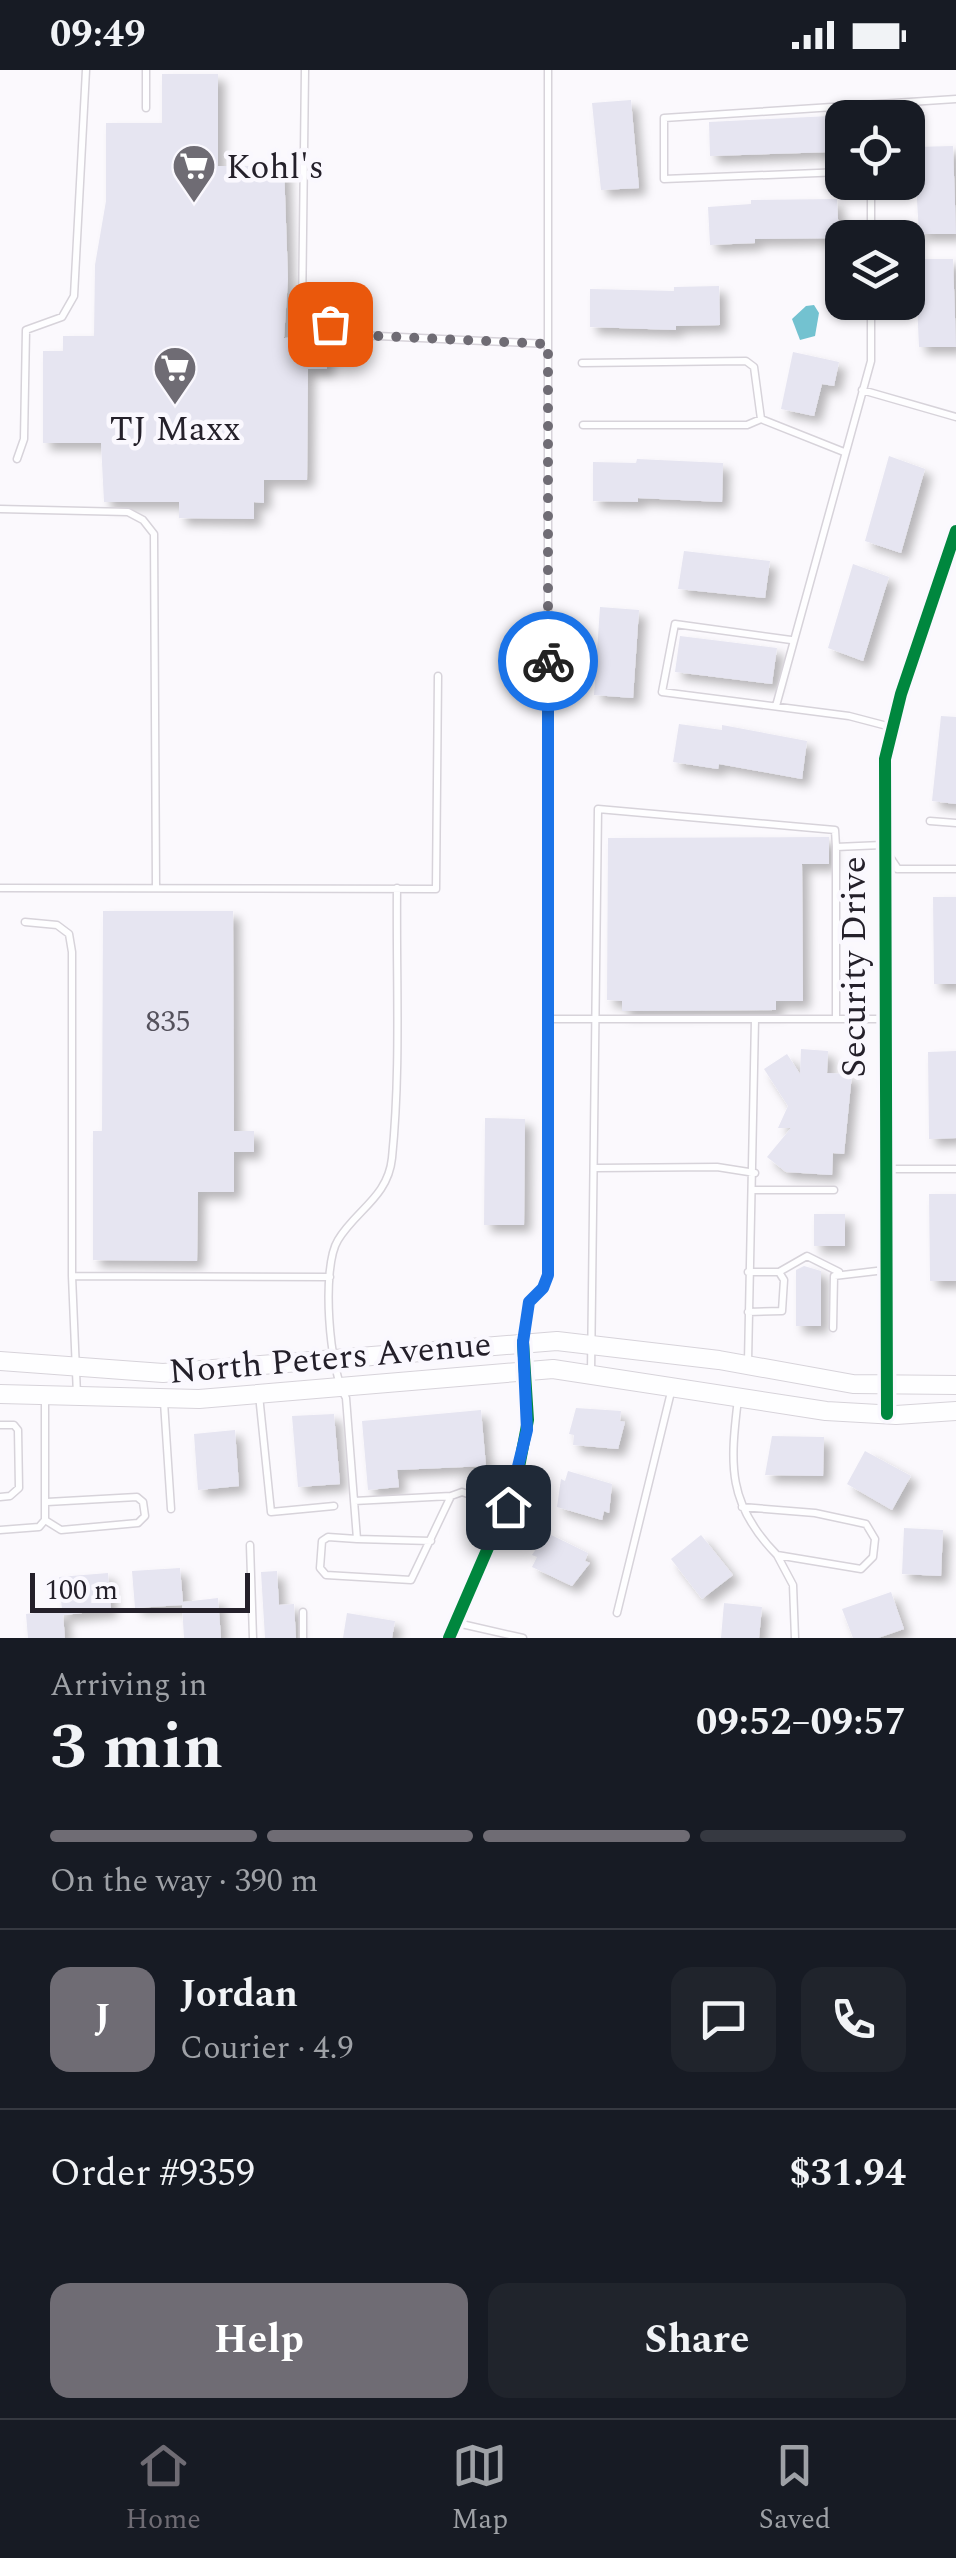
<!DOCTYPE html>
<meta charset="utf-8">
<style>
:root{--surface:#171b24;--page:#20242c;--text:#f1f3f6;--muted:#9ea1a6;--line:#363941;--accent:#6f6c74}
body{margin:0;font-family:Spectral,serif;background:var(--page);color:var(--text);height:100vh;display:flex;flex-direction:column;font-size:38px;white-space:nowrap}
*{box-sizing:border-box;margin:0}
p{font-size:32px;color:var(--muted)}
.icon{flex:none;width:55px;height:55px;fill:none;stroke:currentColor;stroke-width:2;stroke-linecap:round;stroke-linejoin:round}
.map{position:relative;height:1568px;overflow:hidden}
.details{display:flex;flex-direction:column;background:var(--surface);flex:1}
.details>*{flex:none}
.fabs{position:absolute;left:825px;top:30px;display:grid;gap:20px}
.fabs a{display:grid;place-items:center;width:100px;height:100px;border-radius:20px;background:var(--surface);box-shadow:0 2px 8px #0004;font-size:50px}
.scale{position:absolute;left:30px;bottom:25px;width:220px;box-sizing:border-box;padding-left:10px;border:5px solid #24202a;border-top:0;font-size:28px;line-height:35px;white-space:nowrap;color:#24202a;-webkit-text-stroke:8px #faf8fe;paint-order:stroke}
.pin{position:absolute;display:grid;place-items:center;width:85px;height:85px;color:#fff;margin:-42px;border-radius:20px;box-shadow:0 5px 15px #0006}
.courier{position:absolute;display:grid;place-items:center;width:100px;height:100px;margin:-50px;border:8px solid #1a73e8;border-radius:50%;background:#fff;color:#222;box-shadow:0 2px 12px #0007}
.head em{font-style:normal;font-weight:700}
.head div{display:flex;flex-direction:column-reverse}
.head{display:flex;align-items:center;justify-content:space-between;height:170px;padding:0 50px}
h1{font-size:65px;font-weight:700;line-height:75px}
.bar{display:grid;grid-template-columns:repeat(4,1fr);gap:15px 10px;align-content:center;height:120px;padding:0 50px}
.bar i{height:12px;border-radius:8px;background:var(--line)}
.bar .active{background:var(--accent)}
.bar p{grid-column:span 4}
.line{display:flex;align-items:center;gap:25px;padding:0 50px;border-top:2px solid var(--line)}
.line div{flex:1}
.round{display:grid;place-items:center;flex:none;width:105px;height:105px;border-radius:20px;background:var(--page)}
.cta{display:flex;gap:20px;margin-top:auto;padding:20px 50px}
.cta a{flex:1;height:115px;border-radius:20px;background:var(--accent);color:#fff;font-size:40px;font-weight:700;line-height:115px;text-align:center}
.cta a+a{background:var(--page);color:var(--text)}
.status{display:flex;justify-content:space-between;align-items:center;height:70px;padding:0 50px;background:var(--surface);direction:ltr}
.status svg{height:28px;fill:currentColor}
.tab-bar{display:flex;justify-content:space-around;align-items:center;height:140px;border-top:2px solid var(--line);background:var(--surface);font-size:28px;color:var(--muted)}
.tab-bar a{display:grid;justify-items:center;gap:5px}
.tab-bar .active{color:var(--accent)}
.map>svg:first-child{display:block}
</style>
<div class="status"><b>09:49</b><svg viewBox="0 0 49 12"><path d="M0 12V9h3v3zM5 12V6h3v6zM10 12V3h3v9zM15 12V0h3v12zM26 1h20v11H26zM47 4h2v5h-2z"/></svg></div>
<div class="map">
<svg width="956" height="1568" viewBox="0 0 956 1568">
<defs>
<filter id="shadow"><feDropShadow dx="7" dy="7" stdDeviation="5" flood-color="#0004"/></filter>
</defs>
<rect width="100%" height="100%" fill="#fbf9fd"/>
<!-- water -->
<path fill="#73c2d0" d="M814,235L819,243L815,266L800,270L792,249L806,236Z"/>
<!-- building -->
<path fill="#e6e5f1" filter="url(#shadow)" d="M162,4H218V96H284L288,209L284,268L327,267V299H308L307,410H264V433L254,432V449L179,448V432H104L101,373H43V281H63V266H94L95,195L106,131V53H162Z
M631,30L639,118L601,120L592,33Z
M830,46L832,82L710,86L709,52Z
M953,76L956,164H919L914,77Z
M837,129L839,168L755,169V173L710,175L708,137L751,134V130Z
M915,189H953L956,277H919Z
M719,216L720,255L676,256V260L590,257V219L674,221V217Z
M793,282L839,292L834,316L822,314L814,346L781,339Z
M889,386L925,399L901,483L865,471Z
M637,389L723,393L722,432L638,428V432L593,431V392L636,393Z
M684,481L770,491L765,528L678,519Z
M853,494L889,507L863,591L828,578Z
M600,537L639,540L633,628L594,625Z
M680,566L777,578L772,614L675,602Z
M941,646L956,647V734L932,731Z
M679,654L722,660V655L807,671L802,709L719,694L718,699L673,692Z
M829,767V794H802L803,931H776V940L622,941V931L607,930L608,768Z
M933,827H956V914H934Z
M103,841H233L234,1061H254V1082H234V1122H198L197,1191L93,1190V1061H102Z
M801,979L828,981L827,1003L852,1004L844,1084L833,1083L832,1105L786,1102L767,1087L791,1058H778L788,1036L764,999L787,984L800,1004Z
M956,981V1068L929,1069L928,982Z
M485,1048L525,1049L524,1155H484Z
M929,1124H956V1211H930Z
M814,1144H845V1176H814Z
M804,1196L821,1201V1256H796V1200Z
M576,1338L621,1341L620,1351L625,1352L618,1379L573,1375L574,1365L569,1364Z
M481,1340L486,1396L397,1400L399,1417L368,1420L362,1351Z
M334,1344L340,1414L298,1417L292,1346Z
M235,1360L239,1416L198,1420L194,1364Z
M772,1366L824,1367L823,1406L765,1405Z
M865,1381L911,1406L892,1440L847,1414Z
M568,1401L612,1414L609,1443L604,1441L602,1450L557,1437L561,1409L565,1411Z
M904,1458L943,1460L941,1506L902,1504Z
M547,1463L588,1483L585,1491L590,1493L572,1516L532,1497L537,1487L532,1485Z
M701,1465L733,1505L702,1529L671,1489Z
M180,1498L183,1532L218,1528L221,1568H184L182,1535L135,1538L132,1501Z
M277,1501L279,1535L294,1534L296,1568H265L261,1502Z
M108,1503L111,1540L63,1545L65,1568H28L26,1544L62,1540L59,1507Z
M891,1522L904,1559L878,1568H853L842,1539Z
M724,1533L762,1537L759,1568H721Z
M347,1543L395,1551L392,1568H343Z"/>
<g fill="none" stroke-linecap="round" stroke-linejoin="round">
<defs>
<path id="service" d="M146,0V38
M305,0L302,244L315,252L330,255L336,264L548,274
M871,35V48
M842,102L664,109V48L956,29
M871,168V112
M582,293L746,291L754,297L761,349L747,355H583
M862,320L956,347
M761,349L844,382
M17,389L24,369L26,260L62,247L74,226L86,0
M0,439L128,442L143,450L154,464L156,817
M791,570L675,554L662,622L849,646L891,657
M776,636L871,291V232
M930,751L956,753
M836,777V949
M897,799H956
M0,818L436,819L438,606
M397,818C396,907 401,999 392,1088C388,1127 356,1140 338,1170C321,1197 329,1301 346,1328L357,1469L328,1467L322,1471L320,1498L326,1505L411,1510L451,1426L462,1422L506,1437
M25,852L57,855L69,864L72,882V1206L77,1325
M547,949H883
M597,1098L717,1097L755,1103
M885,1099H956
M752,1120H834
M748,1202H779L807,1186L839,1202
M72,1206L330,1207
M748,1242L782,1241L784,1210L779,1202
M833,1258L834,1206L885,1200
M523,1271L529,1232L543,1218L548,1205V0
M748,1292L755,949
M591,1303L598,739L835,760L836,777L882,775L898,799
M259,1325L271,1442L334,1436
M45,1328V1450
M738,1329C730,1395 727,1434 777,1485
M164,1332L171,1439
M0,1355H14L18,1360L19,1418L10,1426L0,1427
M354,1431L451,1426
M742,1437L815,1443L866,1454L875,1469L873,1487L861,1499L777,1485L793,1515L795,1568
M45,1450L61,1460L138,1453L145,1446L143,1432L137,1427L47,1432
M0,1460L39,1457L45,1450
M357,1469L431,1471
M250,1475L253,1568
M617,1543L671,1322
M457,1553L523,1568
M303,1568V1542"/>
<path id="minor" d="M887,1344L885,689L901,624L956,461
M449,1568L516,1413L528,1350L523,1272"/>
<path id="secondary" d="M0,1291L163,1303L557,1271L719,1290L853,1314L956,1315
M0,1324L199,1329L553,1299L826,1341L896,1345L956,1341"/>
</defs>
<!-- service casing -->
<use href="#service" stroke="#d7d3da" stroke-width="9"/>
<!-- minor casing -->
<use href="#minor" stroke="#d7d3da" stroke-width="15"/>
<!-- secondary casing -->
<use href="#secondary" stroke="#d7d3da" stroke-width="20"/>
<!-- service -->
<use href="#service" stroke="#fefeff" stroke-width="6"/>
<!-- minor -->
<use href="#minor" stroke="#fefeff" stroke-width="12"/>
<!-- secondary -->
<use href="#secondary" stroke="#fefeff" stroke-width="18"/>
<defs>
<path id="cycleway" d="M887,1344L885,689L901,624L956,461
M449,1568L516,1413L528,1350L523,1272"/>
</defs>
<!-- cycleway casing -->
<use href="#cycleway" stroke="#faf8fe" stroke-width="19"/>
<!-- cycleway -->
<use href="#cycleway" stroke="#00873e" stroke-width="12"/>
</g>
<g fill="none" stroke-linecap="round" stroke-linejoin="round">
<!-- done -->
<path stroke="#6f6c74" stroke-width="10" stroke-dasharray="0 18" d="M330,254L336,264L548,274V591"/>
<!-- route -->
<path stroke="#1a73e8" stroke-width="12" d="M508,1437L527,1360L523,1272L529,1232L543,1218L548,1205V591"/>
</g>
<!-- icons -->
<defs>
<symbol id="supermarket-pin" viewBox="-11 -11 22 30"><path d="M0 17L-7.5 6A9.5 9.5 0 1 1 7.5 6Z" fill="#6f6c74" stroke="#faf8fe"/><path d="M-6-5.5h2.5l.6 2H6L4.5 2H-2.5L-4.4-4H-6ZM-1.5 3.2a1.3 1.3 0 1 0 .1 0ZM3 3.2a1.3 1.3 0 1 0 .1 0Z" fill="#fff"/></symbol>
</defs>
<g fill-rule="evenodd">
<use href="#supermarket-pin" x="169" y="71" width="50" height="68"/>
<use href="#supermarket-pin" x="150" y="273" width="50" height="68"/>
</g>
<g text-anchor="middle" stroke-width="9" stroke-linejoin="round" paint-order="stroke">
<!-- number labels -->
<g font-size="30" fill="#54515c">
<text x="168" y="961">835</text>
</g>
<!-- poi labels -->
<g font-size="35" fill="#24202a" stroke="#faf8fe" text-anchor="start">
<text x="226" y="108">Kohl's</text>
<text x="175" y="370" text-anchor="middle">TJ Maxx</text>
</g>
<!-- street labels -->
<g font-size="35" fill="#24202a" stroke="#faf8fe">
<text transform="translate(853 897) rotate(-90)" y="12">Security Drive</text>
<text transform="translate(330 1287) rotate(-5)" y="12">North Peters Avenue</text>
</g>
</g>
</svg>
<div class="fabs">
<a><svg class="icon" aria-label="locate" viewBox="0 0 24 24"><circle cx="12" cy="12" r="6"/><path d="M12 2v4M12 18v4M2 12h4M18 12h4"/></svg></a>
<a><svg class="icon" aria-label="layers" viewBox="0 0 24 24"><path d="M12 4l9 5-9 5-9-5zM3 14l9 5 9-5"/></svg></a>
</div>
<div class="scale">100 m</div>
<div class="pin" style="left:330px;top:254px;background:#ea580c"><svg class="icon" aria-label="bag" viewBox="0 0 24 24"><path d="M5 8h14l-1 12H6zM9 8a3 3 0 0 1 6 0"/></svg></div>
<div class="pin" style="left:508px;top:1437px;background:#1f2937"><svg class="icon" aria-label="home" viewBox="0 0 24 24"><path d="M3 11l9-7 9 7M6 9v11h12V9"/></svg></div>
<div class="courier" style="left:548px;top:591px"><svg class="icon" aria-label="bike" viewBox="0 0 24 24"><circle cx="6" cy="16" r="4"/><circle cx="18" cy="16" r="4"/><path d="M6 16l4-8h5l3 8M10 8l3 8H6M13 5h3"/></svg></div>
</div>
<section class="details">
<div class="head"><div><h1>3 min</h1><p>Arriving in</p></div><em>09:52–09:57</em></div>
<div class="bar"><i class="active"></i><i class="active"></i><i class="active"></i><i></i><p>On the way · 390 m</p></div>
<div class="line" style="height:180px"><b class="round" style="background:var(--accent);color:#fff">J</b><div><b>Jordan</b><p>Courier · 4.9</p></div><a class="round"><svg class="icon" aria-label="chat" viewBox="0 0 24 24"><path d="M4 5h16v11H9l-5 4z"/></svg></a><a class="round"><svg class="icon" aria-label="phone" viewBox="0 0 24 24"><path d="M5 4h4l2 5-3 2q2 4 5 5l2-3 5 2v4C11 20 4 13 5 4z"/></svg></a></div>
<div class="line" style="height:130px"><div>Order #9359</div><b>$31.94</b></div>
<div class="cta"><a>Help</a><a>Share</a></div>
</section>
<nav class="tab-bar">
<a class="active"><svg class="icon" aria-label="home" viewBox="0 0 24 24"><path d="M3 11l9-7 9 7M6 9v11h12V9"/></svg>Home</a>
<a><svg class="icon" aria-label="map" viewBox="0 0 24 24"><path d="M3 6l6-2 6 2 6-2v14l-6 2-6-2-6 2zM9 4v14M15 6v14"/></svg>Map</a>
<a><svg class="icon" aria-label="saved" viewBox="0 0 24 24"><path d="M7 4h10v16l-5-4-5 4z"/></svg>Saved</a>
</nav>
